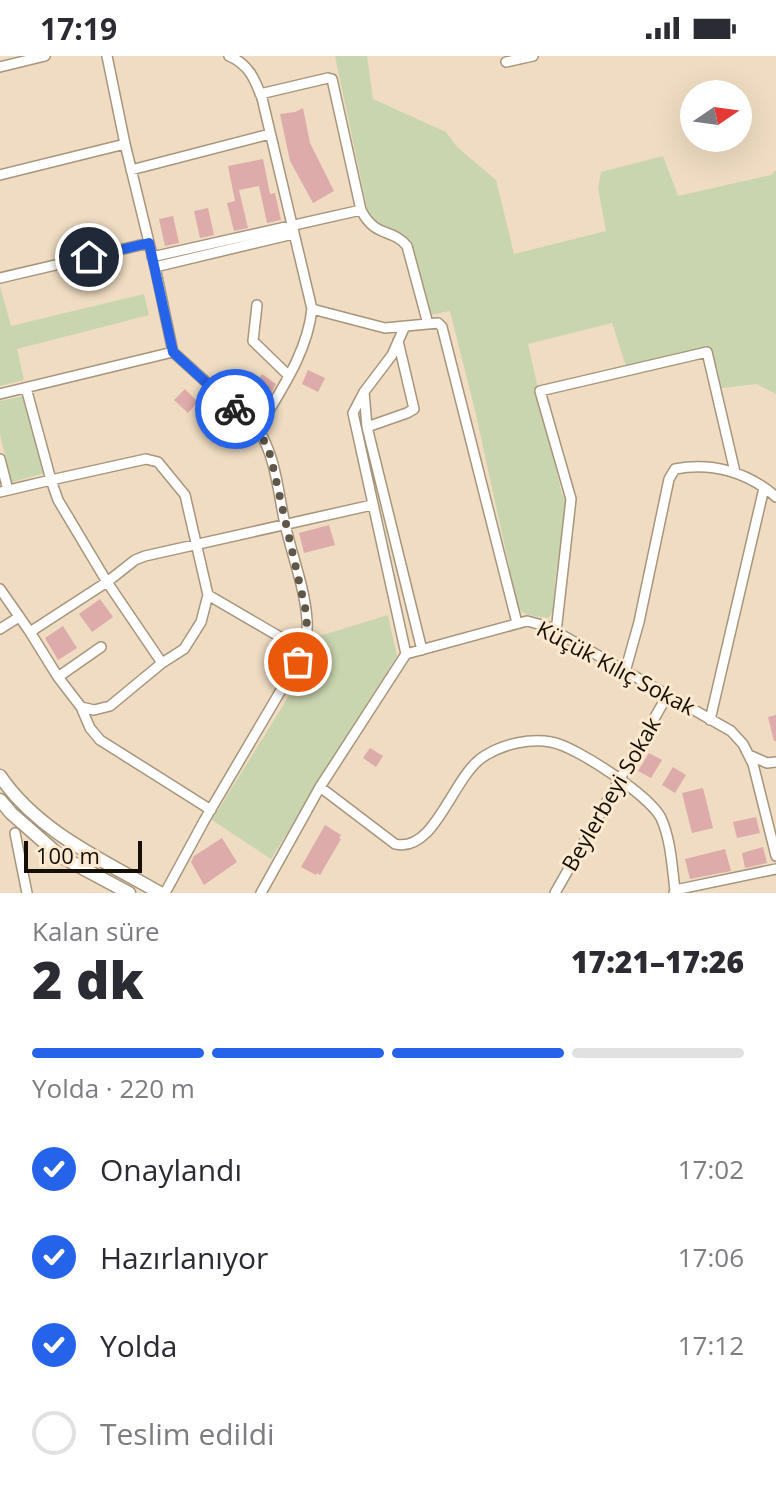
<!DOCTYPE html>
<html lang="tr">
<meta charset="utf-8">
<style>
:root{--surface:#fff;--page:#f2f2f3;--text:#2b2b33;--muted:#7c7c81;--line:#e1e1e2;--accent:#2563eb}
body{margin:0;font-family:"Open Sans",sans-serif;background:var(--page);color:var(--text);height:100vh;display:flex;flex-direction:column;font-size:30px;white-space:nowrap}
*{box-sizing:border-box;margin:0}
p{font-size:26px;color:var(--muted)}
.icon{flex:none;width:44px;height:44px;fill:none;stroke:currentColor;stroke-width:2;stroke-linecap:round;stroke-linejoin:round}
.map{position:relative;height:837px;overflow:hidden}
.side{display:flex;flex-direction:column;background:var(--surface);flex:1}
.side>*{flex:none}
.needle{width:52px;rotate:77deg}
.controls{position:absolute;left:680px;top:24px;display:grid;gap:16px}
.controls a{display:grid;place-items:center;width:72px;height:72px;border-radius:50%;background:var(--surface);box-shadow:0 8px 32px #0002;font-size:40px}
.scale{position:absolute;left:24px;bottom:20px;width:118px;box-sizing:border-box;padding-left:8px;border:4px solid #150f06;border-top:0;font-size:22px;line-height:28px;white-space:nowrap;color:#150f06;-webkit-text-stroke:6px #fde9cf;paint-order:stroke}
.pin{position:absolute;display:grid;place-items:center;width:68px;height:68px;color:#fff;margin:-34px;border:4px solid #fff;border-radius:50%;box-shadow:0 2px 8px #0007}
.courier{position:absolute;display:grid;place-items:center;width:80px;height:80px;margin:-40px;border:6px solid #2563eb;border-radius:50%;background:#fff;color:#222;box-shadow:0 2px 10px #0007}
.head em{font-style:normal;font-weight:800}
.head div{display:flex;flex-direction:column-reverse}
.head{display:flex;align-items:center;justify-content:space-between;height:136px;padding:0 32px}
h1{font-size:52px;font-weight:800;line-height:60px}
.bar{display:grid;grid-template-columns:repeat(4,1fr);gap:12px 8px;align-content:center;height:96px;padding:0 32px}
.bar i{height:10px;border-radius:6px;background:var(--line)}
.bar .on{background:var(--accent)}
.bar p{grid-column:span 4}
ol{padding:0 32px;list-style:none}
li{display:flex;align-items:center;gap:24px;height:88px}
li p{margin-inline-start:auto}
li .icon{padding:8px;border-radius:50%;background:var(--accent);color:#fff;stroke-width:4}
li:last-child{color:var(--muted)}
li i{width:44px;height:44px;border:4px solid var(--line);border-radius:50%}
.status{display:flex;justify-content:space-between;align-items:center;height:56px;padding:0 40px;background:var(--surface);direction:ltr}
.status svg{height:22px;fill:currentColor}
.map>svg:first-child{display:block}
</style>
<div class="status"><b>17:19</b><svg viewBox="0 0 49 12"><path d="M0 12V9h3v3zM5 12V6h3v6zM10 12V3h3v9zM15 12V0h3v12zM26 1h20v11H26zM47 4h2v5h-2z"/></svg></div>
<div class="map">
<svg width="776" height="837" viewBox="0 0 776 837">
<rect width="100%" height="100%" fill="#efdcc2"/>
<!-- green -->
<path fill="#c9d5af" d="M335,0H367L373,43L446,76L457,91L496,124L514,198L606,175L598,132L601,116L663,100L678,140L771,119L776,114V338L757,328L713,333L705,297L626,310L612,267L528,288L562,439L568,442L555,524L554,553L551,559L548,562C537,560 524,561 518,551L475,354L450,255L429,259C425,244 416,189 406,181C389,166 381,180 367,152Z
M0,230L11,270L144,238L149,259L17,293L24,324L0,330Z
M24,340L45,417L12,426L0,379V345Z
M388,559L397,600L367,647L271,803L212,764L305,614L311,600L316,581Z"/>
<!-- building -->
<path fill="#ddaba9" d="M303,52L310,87L334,135L313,147L290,105L280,58L295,56Z
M263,103L270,138L275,137L281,164L267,167L259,130L239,134L248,172L234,175L227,147L235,145L228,110Z
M208,152L214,179L200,182L194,155Z
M173,160L179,187L165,190L159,163Z
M308,314L325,322L318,336L302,328Z
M262,318L276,328L269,341L254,331Z
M185,333L198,346L188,357L174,344Z
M329,469L335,489L304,497L299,477Z
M100,543L113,561L92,576L79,558Z
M63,570L77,592L58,604L45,582Z
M776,659V685H774L768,661Z
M370,692L383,700L376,711L363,702Z
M649,697L662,704L651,722L638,715Z
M673,711L686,719L675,737L662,729Z
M703,732L713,772L692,777L682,737Z
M756,761L760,777L737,782L733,766Z
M325,769L341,779L339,782L341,783L320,819L317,817L316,819L301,811Z
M222,782L237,806L204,829L191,806L194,800Z
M763,791L767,807L745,812L742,797Z
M725,793L731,815L690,823L685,803Z"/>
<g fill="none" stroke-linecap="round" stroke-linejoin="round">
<defs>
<path id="minor" d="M107,0L125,88L155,211L173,296L258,373C276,401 278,436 285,468C292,500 305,532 307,564C308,575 306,585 304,595L204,765L165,837
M229,0C249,8 255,24 262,42L312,253L385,272L438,267L442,271L517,567
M506,6L533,0
M0,11L45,0
M260,38L328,22L332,23L361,154C376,183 391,171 407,190L428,268
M131,114L270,78
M0,119L125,88
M152,201L361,154
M155,211L293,178
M0,222L149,187
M257,249L253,285L289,320
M405,270L392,299L364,336L353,357L406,598
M26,332L51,424L146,403L158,406L185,439L208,539L201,566L184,593L162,607
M364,336L367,371L422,594
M0,338L173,296
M367,371L407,357L414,353L398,285
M258,373C280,335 307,298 312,253
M0,403L8,434
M0,436L51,424L58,444L107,526L162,607L110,650L94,654L81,651L58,621L30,576L107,526L135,504L145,500L372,449
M0,533L30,576
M208,539L304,595
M0,573L19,561
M556,576L571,443L540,335L707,296L735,416
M625,616L639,566L669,423L675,413C712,406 748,416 776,441
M58,621L101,591
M81,651L90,672L100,684L211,754
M710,664L764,432
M749,699L767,707L776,706
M320,731L395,788C436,798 453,717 486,699C504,688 530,682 551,686C576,690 650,740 661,762C671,784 672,811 675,834
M15,777L27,837
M261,837L320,731L406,598L527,565L546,570L731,675L743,688L753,708L776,800
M555,837L667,640
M674,837L675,834L776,813"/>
<path id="major" d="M0,720C38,776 103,804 160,837
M0,744L11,757L60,800L129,837"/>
</defs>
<!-- minor casing -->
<use href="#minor" stroke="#a7957c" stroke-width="12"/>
<!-- major casing -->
<use href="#major" stroke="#a7957c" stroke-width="15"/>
<!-- minor -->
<use href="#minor" stroke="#fff" stroke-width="9"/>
<!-- major -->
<use href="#major" stroke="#fff" stroke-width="12"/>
</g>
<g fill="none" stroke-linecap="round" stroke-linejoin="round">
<!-- done -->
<path stroke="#615748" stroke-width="8" stroke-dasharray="0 14.4" d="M235,353C252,368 265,380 271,402L306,556C308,574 306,590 298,606"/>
<!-- route -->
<path stroke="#2563eb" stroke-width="10" d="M89,201L149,187L173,296L235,353"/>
</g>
<g text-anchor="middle" stroke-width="6" stroke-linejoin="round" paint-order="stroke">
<!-- street labels -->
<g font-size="22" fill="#150f06" stroke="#fde9cf">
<text transform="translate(616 612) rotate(28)" y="8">Küçük Kılıç Sokak</text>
<text transform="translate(611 738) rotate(-60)" y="8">Beylerbeyi Sokak</text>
</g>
</g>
</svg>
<div class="controls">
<a><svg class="needle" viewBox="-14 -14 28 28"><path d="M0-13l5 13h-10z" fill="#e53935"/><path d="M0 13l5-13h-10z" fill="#7c7c81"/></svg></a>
</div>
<div class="scale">100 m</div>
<div class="pin" style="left:298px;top:606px;background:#ea580c"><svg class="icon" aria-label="bag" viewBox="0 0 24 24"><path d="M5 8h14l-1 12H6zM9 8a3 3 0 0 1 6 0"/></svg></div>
<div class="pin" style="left:89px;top:201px;background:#1f2937"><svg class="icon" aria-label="home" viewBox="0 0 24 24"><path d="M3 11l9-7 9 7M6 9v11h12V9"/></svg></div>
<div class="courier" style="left:235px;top:353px"><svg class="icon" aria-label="bike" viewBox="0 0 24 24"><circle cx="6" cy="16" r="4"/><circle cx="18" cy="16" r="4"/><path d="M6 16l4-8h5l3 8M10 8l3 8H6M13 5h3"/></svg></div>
</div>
<section class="side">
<div class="head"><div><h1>2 dk</h1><p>Kalan süre</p></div><em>17:21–17:26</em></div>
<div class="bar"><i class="on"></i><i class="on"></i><i class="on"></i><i></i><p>Yolda · 220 m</p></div>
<ol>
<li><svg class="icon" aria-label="check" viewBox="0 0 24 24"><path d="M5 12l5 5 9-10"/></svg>Onaylandı<p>17:02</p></li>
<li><svg class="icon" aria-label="check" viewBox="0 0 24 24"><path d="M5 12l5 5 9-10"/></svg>Hazırlanıyor<p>17:06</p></li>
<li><svg class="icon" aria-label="check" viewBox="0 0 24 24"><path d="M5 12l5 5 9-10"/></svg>Yolda<p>17:12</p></li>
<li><i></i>Teslim edildi</li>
</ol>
</section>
